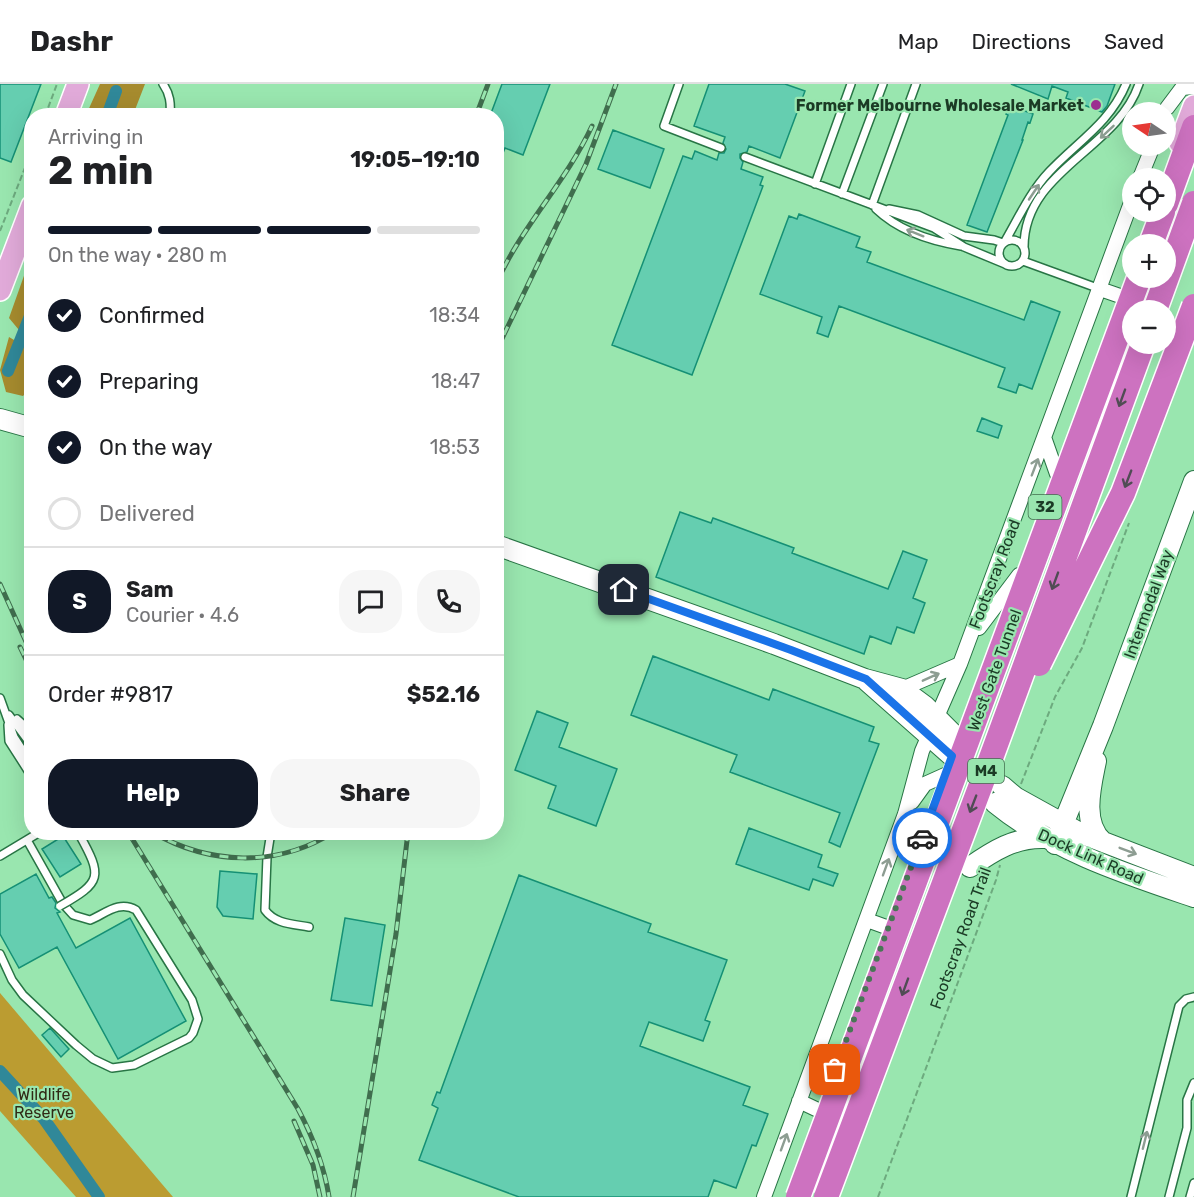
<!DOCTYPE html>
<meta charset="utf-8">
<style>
:root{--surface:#fff;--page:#f6f6f6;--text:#202124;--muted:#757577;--line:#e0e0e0;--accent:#111827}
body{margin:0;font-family:Rubik,sans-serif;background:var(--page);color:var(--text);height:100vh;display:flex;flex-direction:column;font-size:22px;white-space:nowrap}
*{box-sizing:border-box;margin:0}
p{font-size:20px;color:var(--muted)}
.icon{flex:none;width:33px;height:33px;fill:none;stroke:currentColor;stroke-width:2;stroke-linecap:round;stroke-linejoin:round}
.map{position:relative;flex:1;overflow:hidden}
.side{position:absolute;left:24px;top:24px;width:480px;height:732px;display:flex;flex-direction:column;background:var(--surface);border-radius:24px;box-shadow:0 6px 24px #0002}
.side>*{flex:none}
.needle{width:39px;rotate:283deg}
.buttons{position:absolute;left:1122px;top:18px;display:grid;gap:12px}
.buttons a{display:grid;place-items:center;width:54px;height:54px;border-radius:50%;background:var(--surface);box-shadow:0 6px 24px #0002;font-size:30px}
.pin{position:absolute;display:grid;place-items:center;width:51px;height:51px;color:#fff;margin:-26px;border-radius:12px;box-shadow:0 3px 9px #0006}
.courier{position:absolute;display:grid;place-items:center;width:60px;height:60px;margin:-30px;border:4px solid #1a73e8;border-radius:50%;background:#fff;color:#222;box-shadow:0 2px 8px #0007}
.head em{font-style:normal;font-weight:700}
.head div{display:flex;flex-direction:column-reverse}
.head{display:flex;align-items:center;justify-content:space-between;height:102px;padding:0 24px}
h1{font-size:39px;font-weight:700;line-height:45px}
.bar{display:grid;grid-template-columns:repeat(4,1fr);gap:9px 6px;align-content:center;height:72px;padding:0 24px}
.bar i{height:8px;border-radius:4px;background:var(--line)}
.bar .selected{background:var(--accent)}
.bar p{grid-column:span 4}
.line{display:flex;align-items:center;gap:15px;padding:0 24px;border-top:2px solid var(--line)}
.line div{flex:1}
.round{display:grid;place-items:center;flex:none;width:63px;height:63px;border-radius:24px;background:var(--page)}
ol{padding:0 24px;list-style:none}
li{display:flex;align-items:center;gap:18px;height:66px}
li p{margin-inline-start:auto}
li .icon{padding:6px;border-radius:50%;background:var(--accent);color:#fff;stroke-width:4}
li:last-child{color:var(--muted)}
li i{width:33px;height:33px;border:3px solid var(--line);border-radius:50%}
.action{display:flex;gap:12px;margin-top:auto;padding:12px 24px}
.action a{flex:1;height:69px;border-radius:24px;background:var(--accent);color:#fff;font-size:24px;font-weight:700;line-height:69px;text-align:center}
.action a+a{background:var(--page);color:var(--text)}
header{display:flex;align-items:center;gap:36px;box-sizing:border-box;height:84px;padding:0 30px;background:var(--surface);border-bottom:2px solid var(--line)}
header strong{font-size:28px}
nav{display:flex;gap:33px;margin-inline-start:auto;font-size:21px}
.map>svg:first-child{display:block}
</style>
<header>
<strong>Dashr</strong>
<nav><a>Map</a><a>Directions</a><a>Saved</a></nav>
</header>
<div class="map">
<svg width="1194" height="1113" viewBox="0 0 1194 1113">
<rect width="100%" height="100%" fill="#99e6af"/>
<!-- green -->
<path fill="#bb9c31" d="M0,909L173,1113H76L0,1027Z"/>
<!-- forest -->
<path fill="#a68b2e" d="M100,0H145L133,31H86Z
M31,172V256L24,252L9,234Z
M9,253L31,266V303L23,312L6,308L0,286Z"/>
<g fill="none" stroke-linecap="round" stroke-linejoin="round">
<!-- canal -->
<path stroke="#308899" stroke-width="12" d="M107,32L116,7
M8,287L32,227
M0,987L44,1035L99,1113"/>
</g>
<!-- building -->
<path fill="#65ceb0" stroke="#159075" stroke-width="1.5" d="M0,0H41L11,78L0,74Z
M502,0H550L523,71L505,64L497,84L496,32H490Z
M709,0H785L805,7L780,74L749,62L747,68L740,70V74L743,78L741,85L763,93L760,101L763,102L692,291L612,261L683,72L692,75L695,67L717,76L719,69H724L726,65L723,59L725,53L694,42Z
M1011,0H1115L1107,22L1102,28L1066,14L1068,8L1052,2L1048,15Z
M1009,21L1033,30L1030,39L1028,38L1022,56H1023L987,148L967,141L1008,31L1006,30Z
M613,46L664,65L650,104L598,85Z
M799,130L860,153L856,163L871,168L867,178L1024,236L1031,217L1060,228L1032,305L1019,300L1016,309L998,303L1005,284L839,222L828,253L817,249L822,233L760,210L789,132L797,135Z
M982,334L1002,342L998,354L977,347Z
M680,428L711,439L713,434L794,464L792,469L888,505L903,467L927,476L913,514L925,519L914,549L897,543L891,560L870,552L864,570L656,493Z
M653,572L769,616L773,605L874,643L869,657L879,660L840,763L829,758L840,729L730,688L737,671L631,631Z
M537,627L568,639L559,663L617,685L596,742L548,724L556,702L515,686Z
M749,744L822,771L818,783L838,790L833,802L813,795L809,806L736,780Z
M63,752L81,780L60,793L42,765Z
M220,787L257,790L253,835L223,832L217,823Z
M36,790L49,814L52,813L56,819L55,824L60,828L57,829L76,864L130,834L186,937L118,975L57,863L19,884L0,850V810Z
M519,791L651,840L648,848L727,876L705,936L710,938L703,957L649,938L640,962L750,1003L743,1021L768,1030L756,1062L752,1061L736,1104L714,1096L708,1113H519L419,1076L438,1024L432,1021L437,1008L440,1009Z
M345,834L385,841L372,922L331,916Z
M50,944L69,965L61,973L42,951Z"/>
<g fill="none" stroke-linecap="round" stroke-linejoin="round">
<defs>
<path id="lane" d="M163,0C170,10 171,19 170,32
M679,0L664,42L721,64
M745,73L934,144L964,163L1005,180
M815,100L851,0
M842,110L883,0
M872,121L916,0
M876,125C899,147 930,157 961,162
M889,125L918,131L964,152L994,156L1003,159
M999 169a13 13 0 1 1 26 0a13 13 0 1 1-26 0Z
M1004,159C1018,135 1030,108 1049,88C1077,58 1110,39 1126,0
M1024,163C1024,86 1117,66 1139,0
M1023,177L1100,205
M0,614L14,653L32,681
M9,631L32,662
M17,635L27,644L32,650
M8,641L9,657L32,693
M271,748L267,773L265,826C275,840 293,840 309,843
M0,772L40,748
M0,870L12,896L23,911L76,961L93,975L112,984L134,981L189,954L193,949L198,935L192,916L136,826C119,816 105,830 90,836L73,831L63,820L27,756
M1131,1113L1179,922L1186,915L1194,913
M1169,1113L1187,1044V1016L1194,999
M1190,1113L1194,1099"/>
<path id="street" d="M1167,24L1182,4L1194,3
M1140,94L1153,62
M1100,205L1123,213
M1045,356L1057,390
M979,544L1019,491
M902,605L960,580
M912,718L925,700L945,691
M867,836L889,844
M799,1017L820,1027
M764,1113L905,730L922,667L960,580L1132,116"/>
<path id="secondary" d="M0,335L32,344
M496,461L774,560L865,595L902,605L925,622L958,655
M867,597L952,672
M1096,677C1091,702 1081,739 1103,758
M1002,702L1015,713L1080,749L1194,793
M995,719C1054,767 1123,789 1194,813
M1055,760L1103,642L1194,397
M970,783C993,767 1015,753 1044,754"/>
<path id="primary" d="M66,32L78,0
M1180,59L1194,22
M0,206L32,122"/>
<path id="highway" d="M1166,120L1194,43
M1151,160L1163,128"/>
</defs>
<!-- lane casing -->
<use href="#lane" stroke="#287545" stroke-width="10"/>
<!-- street casing -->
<use href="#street" stroke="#287545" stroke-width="16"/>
<!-- secondary casing -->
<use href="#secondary" stroke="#287545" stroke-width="22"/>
<!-- primary casing -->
<use href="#primary" stroke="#fff" stroke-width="24"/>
<!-- highway casing -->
<use href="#highway" stroke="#fff" stroke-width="27"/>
<!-- path -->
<path stroke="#6daa7e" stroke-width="2" stroke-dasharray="6 3" stroke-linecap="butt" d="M45,32L57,0
M0,147L32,66
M1021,700L1055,613L1082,564L1129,439
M878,1113L996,796L1000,781"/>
<!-- lane -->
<use href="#lane" stroke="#fff" stroke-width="7"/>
<!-- street -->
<use href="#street" stroke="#fff" stroke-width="14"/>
<!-- secondary -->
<use href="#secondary" stroke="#fff" stroke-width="20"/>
<!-- primary -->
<use href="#primary" stroke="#e1aad9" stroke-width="21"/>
<!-- highway -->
<use href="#highway" stroke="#cd72c0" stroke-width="24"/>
<defs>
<path id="rail" d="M476,32L488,0
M496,200C521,143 566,98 592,42
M496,267L586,80L616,0
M0,500L32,571
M20,563L32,588
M128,748L298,1025C313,1053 324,1081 329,1113
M152,748C209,781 277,784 334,748
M294,1037L313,1081L320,1113
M353,1113L396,850L408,748"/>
</defs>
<!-- rail casing -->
<use href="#rail" stroke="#406e4e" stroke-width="5"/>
<!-- rail -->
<use href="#rail" stroke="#99e6af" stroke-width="3" stroke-dasharray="9" stroke-linecap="butt"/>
<defs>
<path id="lane-bridge" d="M60,822C102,798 103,793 79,750"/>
<path id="highway-bridge" d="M1155,226L1194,119
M1039,580L1123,409L1194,222
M798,1113L1139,194
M826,1113L991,674L1143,260"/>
</defs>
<!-- lane-bridge casing -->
<use href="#lane-bridge" stroke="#287545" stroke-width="10" stroke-linecap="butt"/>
<!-- highway-bridge casing -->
<use href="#highway-bridge" stroke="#fff" stroke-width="27" stroke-linecap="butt"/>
<!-- lane-bridge -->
<use href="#lane-bridge" stroke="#fff" stroke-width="7"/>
<!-- highway-bridge -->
<use href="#highway-bridge" stroke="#cd72c0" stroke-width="24"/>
</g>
<!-- one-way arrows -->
<defs><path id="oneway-shaft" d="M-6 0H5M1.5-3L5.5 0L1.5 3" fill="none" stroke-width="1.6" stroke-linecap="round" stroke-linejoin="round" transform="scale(1.5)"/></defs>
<g stroke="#8d9d92">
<use href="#oneway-shaft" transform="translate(1107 48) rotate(137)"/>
<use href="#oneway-shaft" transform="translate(1034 108) rotate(-56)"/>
<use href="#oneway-shaft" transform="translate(915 149) rotate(-158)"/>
<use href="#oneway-shaft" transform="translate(1035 383) rotate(-69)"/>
<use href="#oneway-shaft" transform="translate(931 593) rotate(-24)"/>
<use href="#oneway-shaft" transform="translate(1128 767) rotate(21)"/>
<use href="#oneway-shaft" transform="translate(886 783) rotate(-70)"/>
<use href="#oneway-shaft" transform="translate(1145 1056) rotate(-76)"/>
<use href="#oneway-shaft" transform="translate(784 1058) rotate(-70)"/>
</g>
<g stroke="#504c54">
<use href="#oneway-shaft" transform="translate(1122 314) rotate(110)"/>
<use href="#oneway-shaft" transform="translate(1128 395) rotate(111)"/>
<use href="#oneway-shaft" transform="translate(1055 497) rotate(110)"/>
<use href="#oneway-shaft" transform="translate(973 720) rotate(111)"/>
<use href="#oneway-shaft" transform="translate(905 903) rotate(110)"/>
</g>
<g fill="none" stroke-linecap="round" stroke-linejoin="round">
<!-- done -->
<path stroke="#477755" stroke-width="6" stroke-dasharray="0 10.8" d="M835,986L922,754"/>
<!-- route -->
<path stroke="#1a73e8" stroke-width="8" d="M624,506L791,566L866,595L952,672L922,754"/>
</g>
<!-- markers -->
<circle fill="#9c2f90" stroke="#99e6af" stroke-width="2" cx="1096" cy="21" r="6"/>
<g text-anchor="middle" stroke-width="4.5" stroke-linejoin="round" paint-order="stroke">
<!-- shield labels -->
<g fill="#99e6af" stroke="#416e4e" stroke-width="1.5">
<rect x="1028.5" y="411" width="33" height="24" rx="4.5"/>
<rect x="968" y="675" width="36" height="24" rx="4.5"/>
</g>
<g font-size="15" font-weight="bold" fill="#1b3b25">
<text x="1045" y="428">32</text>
<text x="986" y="692">M4</text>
</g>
<!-- poi labels -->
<g font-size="16" font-weight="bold" fill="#1b3b25" stroke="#99e6af" text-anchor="end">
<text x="1084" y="27">Former Melbourne Wholesale Market</text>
</g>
<!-- street labels -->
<g font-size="16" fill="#1b3b25" stroke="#99e6af">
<text transform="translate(994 490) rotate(-69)" y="6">Footscray Road</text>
<text transform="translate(1148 520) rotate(-70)" y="6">Intermodal Way</text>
<text transform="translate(994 586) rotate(-70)" y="6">West Gate Tunnel</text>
<text transform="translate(1091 772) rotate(24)" y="6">Dock Link Road</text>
<text transform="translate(960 854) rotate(-70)" y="6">Footscray Road Trail</text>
</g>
<!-- park labels -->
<g font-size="16" fill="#302a15" stroke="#99e6af">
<text x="44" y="1016">Wildlife<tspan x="44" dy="18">Reserve</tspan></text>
</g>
</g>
</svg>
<div class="buttons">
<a><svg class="needle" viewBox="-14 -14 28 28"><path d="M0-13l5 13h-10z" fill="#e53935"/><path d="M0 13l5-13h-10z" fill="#757577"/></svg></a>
<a><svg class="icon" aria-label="locate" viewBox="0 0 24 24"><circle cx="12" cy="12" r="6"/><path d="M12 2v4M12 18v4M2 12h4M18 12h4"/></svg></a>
<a>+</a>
<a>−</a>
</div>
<div class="pin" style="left:835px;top:986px;background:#ea580c"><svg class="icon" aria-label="bag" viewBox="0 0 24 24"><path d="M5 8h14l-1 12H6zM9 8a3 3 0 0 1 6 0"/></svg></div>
<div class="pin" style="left:624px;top:506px;background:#1f2937"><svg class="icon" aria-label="home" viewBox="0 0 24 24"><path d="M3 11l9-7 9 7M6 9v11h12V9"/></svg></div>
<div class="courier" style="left:922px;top:754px"><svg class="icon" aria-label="car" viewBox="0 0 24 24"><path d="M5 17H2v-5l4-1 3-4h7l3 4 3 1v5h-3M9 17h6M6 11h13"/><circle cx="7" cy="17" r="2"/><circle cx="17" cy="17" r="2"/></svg></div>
<section class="side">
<div class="head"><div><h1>2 min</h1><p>Arriving in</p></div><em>19:05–19:10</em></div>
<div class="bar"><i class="selected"></i><i class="selected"></i><i class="selected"></i><i></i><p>On the way · 280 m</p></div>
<ol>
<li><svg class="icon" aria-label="check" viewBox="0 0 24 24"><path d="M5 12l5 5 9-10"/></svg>Confirmed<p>18:34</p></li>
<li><svg class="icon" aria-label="check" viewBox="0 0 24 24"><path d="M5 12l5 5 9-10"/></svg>Preparing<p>18:47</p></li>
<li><svg class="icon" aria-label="check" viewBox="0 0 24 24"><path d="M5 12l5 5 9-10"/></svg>On the way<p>18:53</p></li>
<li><i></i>Delivered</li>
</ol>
<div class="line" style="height:108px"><b class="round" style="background:var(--accent);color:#fff">S</b><div><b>Sam</b><p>Courier · 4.6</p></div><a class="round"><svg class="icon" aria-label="chat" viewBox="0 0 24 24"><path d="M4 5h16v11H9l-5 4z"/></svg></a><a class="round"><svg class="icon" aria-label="phone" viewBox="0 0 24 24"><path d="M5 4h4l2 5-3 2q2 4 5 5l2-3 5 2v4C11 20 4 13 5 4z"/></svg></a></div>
<div class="line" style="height:78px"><div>Order #9817</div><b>$52.16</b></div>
<div class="action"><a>Help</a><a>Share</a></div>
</section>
</div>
